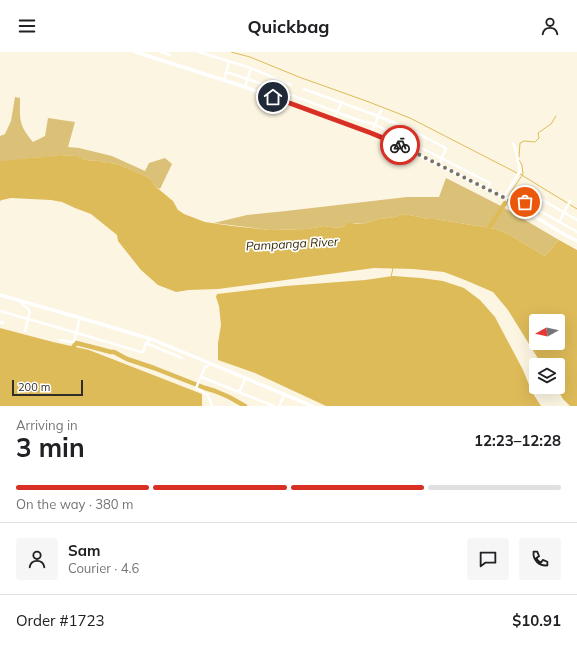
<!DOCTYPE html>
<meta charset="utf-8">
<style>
:root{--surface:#fff;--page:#f6f6f6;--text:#202124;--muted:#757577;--line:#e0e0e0;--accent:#d93025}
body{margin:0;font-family:Mulish,sans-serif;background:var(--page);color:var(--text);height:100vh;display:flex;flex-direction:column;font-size:15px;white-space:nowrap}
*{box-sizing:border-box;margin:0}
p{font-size:13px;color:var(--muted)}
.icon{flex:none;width:22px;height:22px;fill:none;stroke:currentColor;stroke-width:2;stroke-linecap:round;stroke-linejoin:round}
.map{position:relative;height:354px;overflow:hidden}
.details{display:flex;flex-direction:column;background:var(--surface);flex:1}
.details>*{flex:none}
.needle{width:26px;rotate:262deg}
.tools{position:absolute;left:529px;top:262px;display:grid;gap:8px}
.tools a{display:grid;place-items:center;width:36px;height:36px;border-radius:4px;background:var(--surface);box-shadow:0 4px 16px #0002;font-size:20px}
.scale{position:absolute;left:12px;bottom:10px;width:71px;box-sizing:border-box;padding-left:4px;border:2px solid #312e27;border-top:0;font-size:11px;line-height:14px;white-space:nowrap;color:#312e27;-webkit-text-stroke:3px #fff;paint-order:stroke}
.pin{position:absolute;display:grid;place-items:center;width:34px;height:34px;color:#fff;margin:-17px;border:2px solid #fff;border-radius:50%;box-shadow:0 1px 4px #0007}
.courier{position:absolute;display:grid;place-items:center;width:40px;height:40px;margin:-20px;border:3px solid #d93025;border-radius:50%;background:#fff;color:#222;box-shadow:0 1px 5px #0007}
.summary em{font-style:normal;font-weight:700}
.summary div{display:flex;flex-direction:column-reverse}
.summary{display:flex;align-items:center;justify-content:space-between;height:68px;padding:0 16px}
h1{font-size:26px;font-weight:700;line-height:30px}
.bar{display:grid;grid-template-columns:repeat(4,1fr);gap:6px 4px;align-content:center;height:48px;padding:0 16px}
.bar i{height:5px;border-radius:3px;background:var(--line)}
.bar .active{background:var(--accent)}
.bar p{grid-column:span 4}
.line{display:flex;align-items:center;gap:10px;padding:0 16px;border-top:1px solid var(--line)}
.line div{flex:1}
.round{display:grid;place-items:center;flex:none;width:42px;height:42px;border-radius:4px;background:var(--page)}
header{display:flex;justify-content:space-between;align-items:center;height:52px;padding:0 16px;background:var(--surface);font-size:18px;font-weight:700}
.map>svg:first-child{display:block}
</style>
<header><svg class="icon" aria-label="menu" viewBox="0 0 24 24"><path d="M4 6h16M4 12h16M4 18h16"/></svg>Quickbag<svg class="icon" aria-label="person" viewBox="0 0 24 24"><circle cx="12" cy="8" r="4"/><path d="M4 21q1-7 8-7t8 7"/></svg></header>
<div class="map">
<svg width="577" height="354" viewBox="0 0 577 354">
<rect width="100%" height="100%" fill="#fcf5e2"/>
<!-- green -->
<path fill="#dbc077" d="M15,45L20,46C20,67 18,72 33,90L45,84L48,66L75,70L68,95L79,96L112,104L145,119L149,111L165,106L172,112L160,137L156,135L150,126L129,117L120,113L111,111H106L99,109L86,108L75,104L58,103L48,105L30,106L12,109H0V84L5,82L11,69Z
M446,126L501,154L559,188L545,204L510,183L496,177L435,167H428L405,162L395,165L379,167L363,172L355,171L338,176L324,174L308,177L270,178L214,171L247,163L286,159L407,145H439Z"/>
<!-- water -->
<path fill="#debb59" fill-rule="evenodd" d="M58,103L76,104L86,108L99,109L106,111H111L120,113L136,120L150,126L156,135L173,149L178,158L184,162L205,170L232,174L270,178L308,177L324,174L338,176L345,174L348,171L363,172L379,167L395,165L405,162L428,167H435L496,177L510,183L545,204L559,188L577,198V354H570L563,347L556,335H558V313H542L508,258L493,240L465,228L444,220L413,217L374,216L218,237L189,238L176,240L158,233L141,218L118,189L117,183L91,162L75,156L62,150L51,148L11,146L2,148L0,149V109C10,109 19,107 29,106C39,105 48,105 58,103ZM536,269H558V291H536Z
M393,224L421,226L443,229L464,236L480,248L495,265L523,318L532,340L541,354H326L255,321L218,308V291L221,273L219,254L216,245L217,242L286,234L365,228Z
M0,276L53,290L89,298L143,319L202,342V354H0Z"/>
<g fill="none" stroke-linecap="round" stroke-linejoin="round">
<!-- stream -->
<path stroke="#debb59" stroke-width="1" d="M231,0L250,5L299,25L369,50L410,66L517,121
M519,105L520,91L524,89L535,90L539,86L538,81L551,72L556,64
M520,122L577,157
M509,143L523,122L522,113L519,108
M391,225L393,216"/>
<!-- river -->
<path stroke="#debb59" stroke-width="4.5" d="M486,181L505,151
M70,300L76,291L92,295L111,300H114L127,307L154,316L205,336L215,339L229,345L245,354"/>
<!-- street -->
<path stroke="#fff" stroke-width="2.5" d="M161,0L170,3
M199,0L251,16L291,33
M226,20L248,27L358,68L374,72L490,131L487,138
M224,28L229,10
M245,35L251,16
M304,37L378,64L413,79L446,96L439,113
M334,67L342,50
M371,81L381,58
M394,90L407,89L413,79
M514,144L520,135L577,168
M504,145L520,119C518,110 517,100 513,91
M511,149L514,144L577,180
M559,170L570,149
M19,248C23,255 28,254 30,260L25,279
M0,259L77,281L141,300H143L146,291L151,287
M0,270L3,271
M60,288L73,290L74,289L80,266
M146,291L182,306
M211,312L205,315L196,336L208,343L212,354
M201,325L274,354
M239,340L244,330L245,325
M279,354L285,342"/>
<!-- secondary -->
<path stroke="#fff" stroke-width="3.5" d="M136,0L245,35L393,90L421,104L504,145L560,180L577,189
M0,243L91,269L151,287L212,312L312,354"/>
</g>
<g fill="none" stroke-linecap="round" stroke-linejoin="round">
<!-- done -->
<path stroke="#787468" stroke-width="4" stroke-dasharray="0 7.2" d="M400,93L511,149L514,144L525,150"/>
<!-- route -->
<path stroke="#d93025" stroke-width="5" d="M273,45L371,81L400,93"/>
</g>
<g text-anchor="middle" stroke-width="3.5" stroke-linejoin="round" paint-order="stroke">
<!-- water labels -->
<g font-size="12" font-style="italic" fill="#382a00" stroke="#fff">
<text transform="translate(292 192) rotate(-3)" y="4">Pampanga River</text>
</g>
</g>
</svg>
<div class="tools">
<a><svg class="needle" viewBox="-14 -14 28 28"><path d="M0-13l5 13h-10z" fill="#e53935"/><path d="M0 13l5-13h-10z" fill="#757577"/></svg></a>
<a><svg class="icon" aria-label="layers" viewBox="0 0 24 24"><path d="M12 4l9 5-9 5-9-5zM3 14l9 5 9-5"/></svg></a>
</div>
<div class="scale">200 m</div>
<div class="pin" style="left:525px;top:150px;background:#ea580c"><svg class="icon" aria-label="bag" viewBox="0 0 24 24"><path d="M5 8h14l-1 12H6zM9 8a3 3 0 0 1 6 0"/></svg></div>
<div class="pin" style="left:273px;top:45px;background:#1f2937"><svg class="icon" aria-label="home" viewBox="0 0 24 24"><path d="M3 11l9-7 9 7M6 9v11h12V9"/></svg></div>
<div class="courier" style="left:400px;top:93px"><svg class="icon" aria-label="bike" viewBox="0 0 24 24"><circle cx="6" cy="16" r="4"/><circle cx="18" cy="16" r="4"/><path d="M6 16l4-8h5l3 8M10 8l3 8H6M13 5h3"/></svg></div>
</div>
<section class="details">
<div class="summary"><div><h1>3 min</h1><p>Arriving in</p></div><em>12:23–12:28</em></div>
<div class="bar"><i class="active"></i><i class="active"></i><i class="active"></i><i></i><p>On the way · 380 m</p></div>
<div class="line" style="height:72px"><a class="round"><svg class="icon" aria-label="person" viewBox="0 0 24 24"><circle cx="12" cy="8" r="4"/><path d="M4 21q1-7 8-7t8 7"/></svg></a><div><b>Sam</b><p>Courier · 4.6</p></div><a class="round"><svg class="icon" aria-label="chat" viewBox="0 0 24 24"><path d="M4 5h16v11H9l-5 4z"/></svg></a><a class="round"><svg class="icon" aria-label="phone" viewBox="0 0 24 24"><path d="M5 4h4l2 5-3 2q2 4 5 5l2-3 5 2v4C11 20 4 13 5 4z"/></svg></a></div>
<div class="line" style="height:52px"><div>Order #1723</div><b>$10.91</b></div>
</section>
